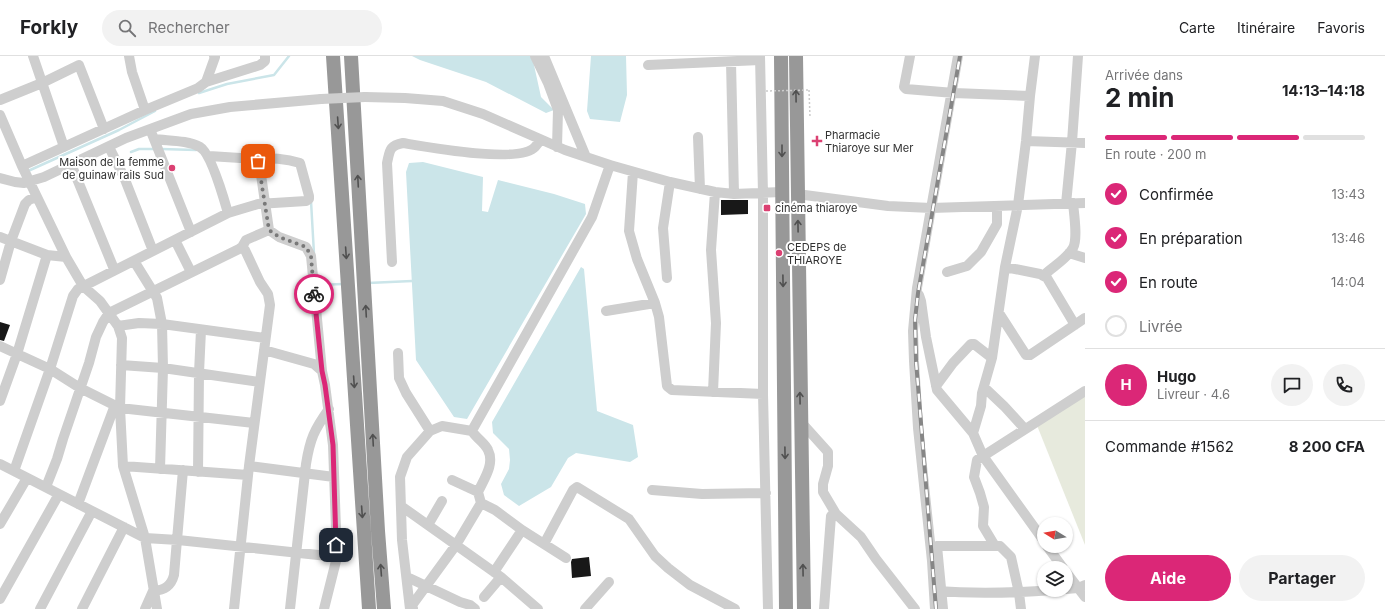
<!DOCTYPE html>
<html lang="fr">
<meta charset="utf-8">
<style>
:root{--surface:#fff;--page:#f2f2f2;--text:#202124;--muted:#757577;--line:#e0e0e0;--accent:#db2777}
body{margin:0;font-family:Inter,sans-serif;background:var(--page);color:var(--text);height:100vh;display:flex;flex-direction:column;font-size:15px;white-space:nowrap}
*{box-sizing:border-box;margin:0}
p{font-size:13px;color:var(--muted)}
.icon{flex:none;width:22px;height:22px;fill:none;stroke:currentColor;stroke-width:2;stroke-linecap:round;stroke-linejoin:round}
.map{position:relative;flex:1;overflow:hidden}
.drawer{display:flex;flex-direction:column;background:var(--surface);width:300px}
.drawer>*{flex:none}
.needle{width:26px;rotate:281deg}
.controls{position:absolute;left:1037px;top:461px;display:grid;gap:8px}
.controls a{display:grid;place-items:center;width:36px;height:36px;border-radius:50%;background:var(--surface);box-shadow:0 1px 3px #0004;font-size:20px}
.pin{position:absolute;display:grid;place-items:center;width:34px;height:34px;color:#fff;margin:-17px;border-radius:8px;box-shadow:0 2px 6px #0006}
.courier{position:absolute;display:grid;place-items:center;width:40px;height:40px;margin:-20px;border:3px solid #db2777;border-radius:50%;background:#fff;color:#222;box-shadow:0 1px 5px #0007}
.summary em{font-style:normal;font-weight:700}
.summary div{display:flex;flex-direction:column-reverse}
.summary{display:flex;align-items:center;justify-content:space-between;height:68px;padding:0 20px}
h1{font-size:26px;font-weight:700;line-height:30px}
.bar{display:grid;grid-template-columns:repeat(4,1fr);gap:6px 4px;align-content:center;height:48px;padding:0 20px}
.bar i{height:5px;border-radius:3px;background:var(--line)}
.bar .on{background:var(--accent)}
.bar p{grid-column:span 4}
.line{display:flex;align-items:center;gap:10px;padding:0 20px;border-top:1px solid var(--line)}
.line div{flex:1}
.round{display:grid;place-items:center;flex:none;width:42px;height:42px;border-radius:21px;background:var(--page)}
ol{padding:0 20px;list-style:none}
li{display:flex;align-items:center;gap:12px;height:44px}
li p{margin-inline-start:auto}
li .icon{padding:4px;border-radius:50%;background:var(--accent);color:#fff;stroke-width:4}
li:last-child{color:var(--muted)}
li i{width:22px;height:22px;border:2px solid var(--line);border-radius:50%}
.button{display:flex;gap:8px;margin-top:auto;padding:8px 20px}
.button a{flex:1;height:46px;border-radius:24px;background:var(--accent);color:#fff;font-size:16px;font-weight:700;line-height:46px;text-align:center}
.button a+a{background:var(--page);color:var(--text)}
header{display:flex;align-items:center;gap:24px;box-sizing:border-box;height:56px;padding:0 20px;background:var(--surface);border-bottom:1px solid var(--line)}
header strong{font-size:19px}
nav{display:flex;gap:22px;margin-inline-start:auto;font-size:14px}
.search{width:280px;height:36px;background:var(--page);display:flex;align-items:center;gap:10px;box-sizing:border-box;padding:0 14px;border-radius:22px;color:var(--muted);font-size:15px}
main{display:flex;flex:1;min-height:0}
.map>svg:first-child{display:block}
</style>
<header>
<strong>Forkly</strong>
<div class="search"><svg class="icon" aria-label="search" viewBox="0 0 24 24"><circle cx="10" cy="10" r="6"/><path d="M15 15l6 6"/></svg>Rechercher</div>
<nav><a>Carte</a><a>Itinéraire</a><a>Favoris</a></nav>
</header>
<main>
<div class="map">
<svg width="1085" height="553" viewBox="0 0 1085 553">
<rect width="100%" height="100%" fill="#fff"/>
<!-- green -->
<path fill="#e7eadd" d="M1085,338V489L1036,367Z"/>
<!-- water -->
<path fill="#cbe5e9" d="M412,0H532L541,41L554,54L546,57L486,26L420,4Z
M591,0H626L627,39L620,66L590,63L587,55Z
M423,106L483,121L482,155L488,156L498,124L554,138L585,148L586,158L467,363L454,361L416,304L406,116L409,107Z
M581,211L584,213L597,355L633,369L638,401L630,406L576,397L568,402L551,431L519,450L504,439L501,428L509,413L510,404L509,393L493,377L492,366Z"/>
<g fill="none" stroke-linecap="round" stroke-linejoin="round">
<!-- stream -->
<path stroke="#cbe5e9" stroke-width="2.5" d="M199,37L227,28L274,19L289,0
M161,93L196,94
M131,96L139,93H156
M28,115L119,74L155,55
M311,145L314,198
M368,227L412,225
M316,229L343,228"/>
</g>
<!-- building -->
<path fill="#181818" d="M721,144H748V158L721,159Z
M0,266L10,269L4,285L0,284Z
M589,501L591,520L572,522L571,506L572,503Z"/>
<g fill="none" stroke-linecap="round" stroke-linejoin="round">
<!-- path -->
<path stroke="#cbcbcb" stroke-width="1.5" stroke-dasharray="2 2" stroke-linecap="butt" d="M809,34L810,61"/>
<!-- minor -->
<path stroke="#cecece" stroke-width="10" d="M33,0L64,91
M129,0L132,16L145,54
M535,0L548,27L558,54L557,91
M544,0L586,101
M760,0L763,138V338L768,553
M910,0L904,31L906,33L954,37L1030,40
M1035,0L1030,40L1026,85L1018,149L1005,211L992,302L982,337L981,350L973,377L983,400L1044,485
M731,6L734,138
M648,9L760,4
M206,26L260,9L265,5V0
M365,41L405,42L443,45L483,58L565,94L610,109L670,126L715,136L734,138L782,136
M0,44L42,27L79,9L104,73
M0,59L22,110L66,201L83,230L100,245L118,270L122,282L120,352L123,410L145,482L157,553
M152,78L191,176
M698,81L700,133
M154,83C170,85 187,84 200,91C211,97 224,143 228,157
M1026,85L1085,87
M109,91L124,121L153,195
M209,100L256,103L259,105L269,174L279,181L306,191L311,200L322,315
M71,108L114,213
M22,110L145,54L198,32L206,26L215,1L214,0
M633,116L629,175L637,203L655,247L659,261L667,330L672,334L763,338
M0,122L15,126L24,127L44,121L126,82L191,58L230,51L321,43
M797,138L888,150L931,152L1085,147
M1066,148L1072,86L1078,0
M0,181L47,199L66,201
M175,184L191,216
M1069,197L1085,202
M134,205L157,242L162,268L163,312L160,413
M392,206L387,107C390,94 389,90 403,87C427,91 520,108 535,91C537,89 539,86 540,83
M1005,211L1040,218L1047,222L1075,269
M947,216L967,210L981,196L997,168V150
M1043,220C1052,211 1067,203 1073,192C1078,183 1074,158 1073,147
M667,222L663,172L670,126
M0,224L11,185L25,148L29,144L36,141
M919,239L921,245L926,281L937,334L973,377
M606,255L655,247
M999,257L1026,299H1030L1085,262
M118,270L139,267L162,268L265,282
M0,290L50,313L80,332L120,352L254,367
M264,294L314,308L322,315L325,329L333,389L337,501L324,553
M398,297L399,322L406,337L430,375
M121,309L163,312L259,326
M936,330L953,307L971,288H974L992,302
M984,331L1004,350L1025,373
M713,336L716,267L711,194L715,136
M0,345L17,298L47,199
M801,366L828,396V410L823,428V436L836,458
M0,408L145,482L178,484L337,501
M123,410L248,419
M249,410L334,421
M14,415L50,313L73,240L78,233L228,157L258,148L306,145L309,143V140L300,107C287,103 269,101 256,103
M198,416L199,317L201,274
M452,424L478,436
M46,431L57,403L63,383L89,307L96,281L103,266L109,257L239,193L242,191L246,184L269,174
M652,434L702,438L766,437
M78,448L115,349
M401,450L501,521L538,553
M0,468L27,422
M428,469L442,445
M544,488L573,434L577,431L629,463L655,500L668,512L690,529L735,553
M995,490L983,470L984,451L980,437L974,421L977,404L1085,335
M1047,490L1063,512
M566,502L522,474L495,454L481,447L478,436C484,423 495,408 488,394C485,387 476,382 472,375L474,371L592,161L610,109
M494,516L522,474
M1066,516L1085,541
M407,521L460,546L470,549L475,553
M1066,533L1078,532L1085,529
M936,535C975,538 1015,537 1054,534
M484,541L501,521
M0,543L59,438
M413,552H410L456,489L481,447
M40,553L92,455
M82,553L124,471
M145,553L153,535C165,534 171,530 174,519L183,414
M234,553L249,410L270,249L268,238L260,226L245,194L242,191
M290,553L306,408C310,383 314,374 329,353
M410,553L402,484L400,421L407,401L430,375L442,370L472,375
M585,553L609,526
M824,553L831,460L833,458H836L861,481L876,503L915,553
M935,553L932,505L918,372L914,305L913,275L917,232L958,0
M943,553L937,490H1000L1011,501L1019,537L1021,553"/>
<!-- highway -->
<path stroke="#989898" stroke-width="14" d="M333,0L369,553
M351,0L378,475L384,553
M781,0L786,553
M796,0L804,553"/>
<defs>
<path id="rail" d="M936,553L916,305L915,264L918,237L960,0"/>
</defs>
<!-- rail casing -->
<use href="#rail" stroke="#868686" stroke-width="4"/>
<!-- rail -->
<use href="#rail" stroke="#fff" stroke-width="2.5" stroke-dasharray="8" stroke-linecap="butt"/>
<!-- path-bridge -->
<path stroke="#cbcbcb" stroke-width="1.5" stroke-dasharray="2 2" stroke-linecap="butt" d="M766,35L809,34"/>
<!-- minor-bridge -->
<path stroke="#cecece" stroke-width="10" d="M321,43L365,41"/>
</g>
<!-- one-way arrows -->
<defs><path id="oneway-shaft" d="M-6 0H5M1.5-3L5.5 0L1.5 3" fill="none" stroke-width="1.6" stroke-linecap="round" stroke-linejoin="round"/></defs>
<g stroke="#505050">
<use href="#oneway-shaft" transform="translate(796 40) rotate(-91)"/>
<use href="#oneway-shaft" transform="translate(338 67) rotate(86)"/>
<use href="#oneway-shaft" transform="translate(782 95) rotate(90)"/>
<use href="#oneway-shaft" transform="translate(358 125) rotate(-93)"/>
<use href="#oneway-shaft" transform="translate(798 170) rotate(-91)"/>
<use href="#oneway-shaft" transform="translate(346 197) rotate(86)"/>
<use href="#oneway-shaft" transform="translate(783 225) rotate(89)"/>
<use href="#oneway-shaft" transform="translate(366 255) rotate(-93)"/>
<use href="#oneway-shaft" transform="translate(354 326) rotate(86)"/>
<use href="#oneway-shaft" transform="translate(800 342) rotate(-91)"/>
<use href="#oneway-shaft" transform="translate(373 384) rotate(-93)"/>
<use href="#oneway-shaft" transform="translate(785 397) rotate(89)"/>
<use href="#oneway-shaft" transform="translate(362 456) rotate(86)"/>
<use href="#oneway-shaft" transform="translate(381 514) rotate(-94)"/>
<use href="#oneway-shaft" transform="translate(803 514) rotate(-91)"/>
</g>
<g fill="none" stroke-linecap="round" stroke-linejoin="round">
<!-- done -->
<path stroke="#797979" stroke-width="4" stroke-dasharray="0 7.2" d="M258,105L269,174L279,181L306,191L311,200L314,238"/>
<!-- route -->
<path stroke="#db2777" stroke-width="5" d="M314,238L322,315L325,329L333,389L336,489"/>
</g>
<!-- markers -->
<g fill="#db4072" stroke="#fff" stroke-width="1.5">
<path d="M815 79h4v4h4v4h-4v4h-4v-4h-4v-4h4z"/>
<circle cx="172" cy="112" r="4"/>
<rect x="763" y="148" width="8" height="8" rx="2"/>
<circle cx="779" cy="197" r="4"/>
</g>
<g text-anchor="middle" stroke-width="4" stroke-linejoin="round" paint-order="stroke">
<!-- poi labels -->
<g font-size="11" fill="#313131" stroke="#fff" text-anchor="start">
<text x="825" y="83">Pharmacie<tspan x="825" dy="13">Thiaroye sur Mer</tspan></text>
<text x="164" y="110" text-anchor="end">Maison de la femme<tspan x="164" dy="13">de guinaw rails Sud</tspan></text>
<text x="775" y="156">cinéma thiaroye</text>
<text x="787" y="195">CEDEPS de<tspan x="787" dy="13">THIAROYE</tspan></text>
</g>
</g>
</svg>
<div class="controls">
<a><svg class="needle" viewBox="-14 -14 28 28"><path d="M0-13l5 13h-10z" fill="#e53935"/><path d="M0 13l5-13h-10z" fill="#757577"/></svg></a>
<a><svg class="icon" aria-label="layers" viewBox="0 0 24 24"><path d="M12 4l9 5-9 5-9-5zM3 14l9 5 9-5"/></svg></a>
</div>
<div class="pin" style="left:258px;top:105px;background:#ea580c"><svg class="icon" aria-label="bag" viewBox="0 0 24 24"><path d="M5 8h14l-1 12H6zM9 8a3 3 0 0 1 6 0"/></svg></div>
<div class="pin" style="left:336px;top:489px;background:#1f2937"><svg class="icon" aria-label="home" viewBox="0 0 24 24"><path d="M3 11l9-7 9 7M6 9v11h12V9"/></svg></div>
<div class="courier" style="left:314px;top:238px"><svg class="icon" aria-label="bike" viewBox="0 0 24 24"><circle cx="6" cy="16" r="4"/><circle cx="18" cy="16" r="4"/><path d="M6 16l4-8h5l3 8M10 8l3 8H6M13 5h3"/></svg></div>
</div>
<section class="drawer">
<div class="summary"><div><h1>2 min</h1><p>Arrivée dans</p></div><em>14:13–14:18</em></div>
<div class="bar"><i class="on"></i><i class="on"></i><i class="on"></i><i></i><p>En route · 200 m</p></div>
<ol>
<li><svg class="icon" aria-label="check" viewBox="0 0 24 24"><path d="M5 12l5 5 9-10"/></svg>Confirmée<p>13:43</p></li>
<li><svg class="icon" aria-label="check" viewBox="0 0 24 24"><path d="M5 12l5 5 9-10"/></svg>En préparation<p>13:46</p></li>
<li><svg class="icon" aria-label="check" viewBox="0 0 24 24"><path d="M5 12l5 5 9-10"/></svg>En route<p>14:04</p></li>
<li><i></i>Livrée</li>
</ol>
<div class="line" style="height:72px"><b class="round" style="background:var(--accent);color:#fff">H</b><div><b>Hugo</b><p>Livreur · 4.6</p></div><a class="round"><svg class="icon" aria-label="chat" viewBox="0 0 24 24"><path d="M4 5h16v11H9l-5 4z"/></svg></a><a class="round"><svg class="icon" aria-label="phone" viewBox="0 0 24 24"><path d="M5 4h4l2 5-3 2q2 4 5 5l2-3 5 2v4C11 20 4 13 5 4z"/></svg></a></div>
<div class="line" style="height:52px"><div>Commande #1562</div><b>8 200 CFA</b></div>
<div class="button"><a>Aide</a><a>Partager</a></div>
</section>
</main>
